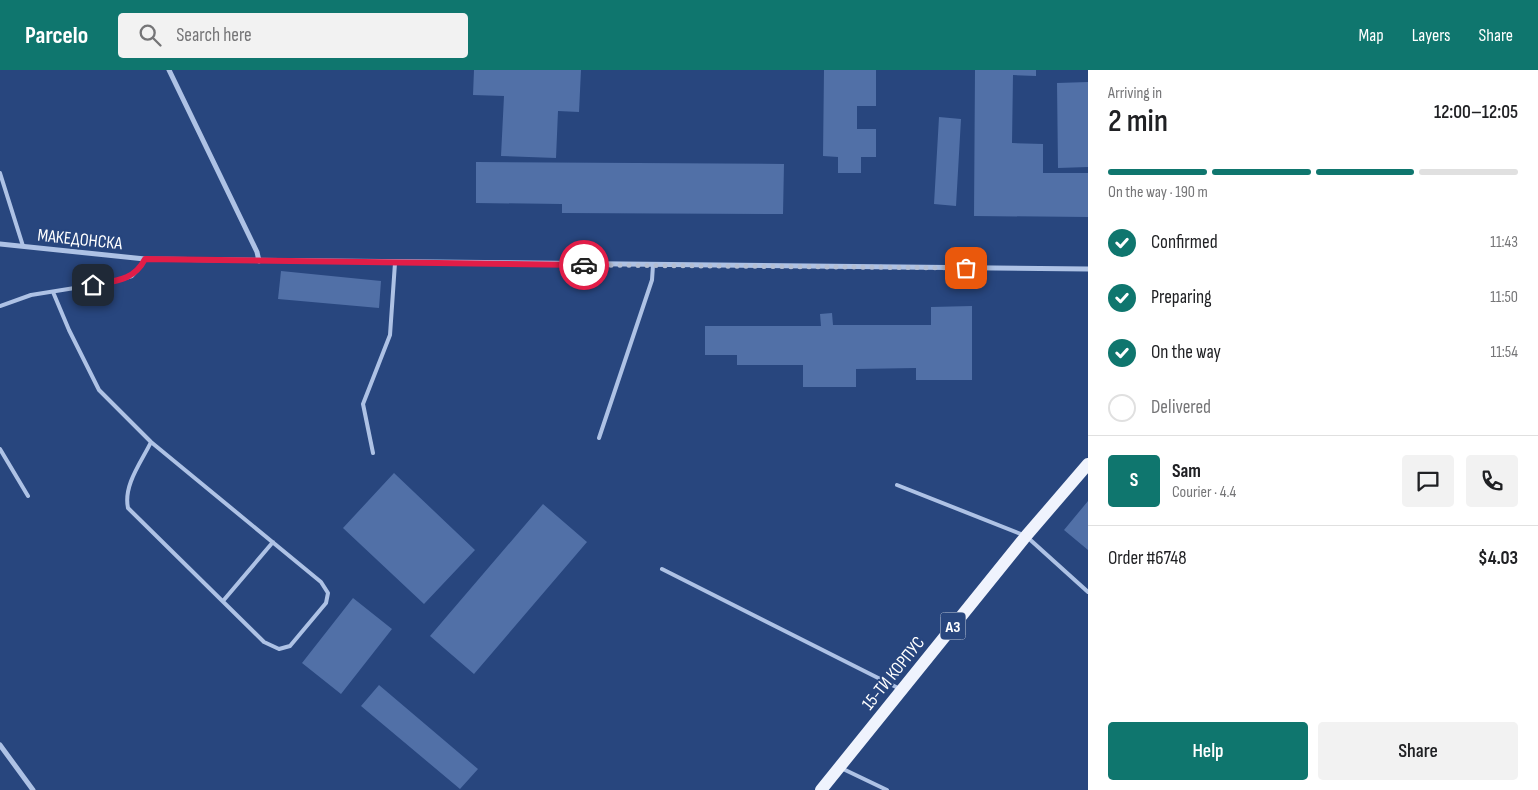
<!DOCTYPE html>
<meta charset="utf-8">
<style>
:root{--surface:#fff;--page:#f2f2f2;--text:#202124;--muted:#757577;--line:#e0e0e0;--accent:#0f766e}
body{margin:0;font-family:"Sofia Sans Condensed",sans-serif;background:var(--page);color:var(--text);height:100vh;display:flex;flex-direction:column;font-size:19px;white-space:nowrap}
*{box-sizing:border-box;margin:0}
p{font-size:16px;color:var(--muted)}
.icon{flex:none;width:28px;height:28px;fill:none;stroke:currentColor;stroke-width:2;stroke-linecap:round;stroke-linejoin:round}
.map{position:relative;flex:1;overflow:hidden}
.side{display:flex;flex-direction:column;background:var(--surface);width:450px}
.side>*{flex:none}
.pin{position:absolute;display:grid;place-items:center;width:42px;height:42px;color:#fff;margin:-21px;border-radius:10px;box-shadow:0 2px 8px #0006}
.courier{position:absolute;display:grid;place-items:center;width:50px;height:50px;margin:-25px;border:4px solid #e11d48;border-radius:50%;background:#fff;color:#222;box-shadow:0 1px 6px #0007}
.summary em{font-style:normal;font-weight:600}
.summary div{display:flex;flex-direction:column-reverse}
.summary{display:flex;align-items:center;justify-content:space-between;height:85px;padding:0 20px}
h1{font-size:32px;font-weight:600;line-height:38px}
.bar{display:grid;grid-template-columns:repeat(4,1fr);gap:8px 5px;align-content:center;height:60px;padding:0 20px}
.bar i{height:6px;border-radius:4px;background:var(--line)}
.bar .current{background:var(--accent)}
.bar p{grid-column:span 4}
.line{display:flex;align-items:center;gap:12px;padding:0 20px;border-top:1px solid var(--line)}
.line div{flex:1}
.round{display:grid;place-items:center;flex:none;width:52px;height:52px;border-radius:5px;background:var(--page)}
ol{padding:0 20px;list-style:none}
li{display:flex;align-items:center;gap:15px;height:55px}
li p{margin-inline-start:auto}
li .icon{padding:5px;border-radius:50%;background:var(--accent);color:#fff;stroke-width:4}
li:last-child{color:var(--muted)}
li i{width:28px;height:28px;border:2px solid var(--line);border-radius:50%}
.button{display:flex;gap:10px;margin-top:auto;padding:10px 20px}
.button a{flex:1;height:58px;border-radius:5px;background:var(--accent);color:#fff;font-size:20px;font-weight:600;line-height:58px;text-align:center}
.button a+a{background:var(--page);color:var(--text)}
header{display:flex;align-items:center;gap:30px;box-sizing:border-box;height:70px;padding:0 25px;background:var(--accent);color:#fff}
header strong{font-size:24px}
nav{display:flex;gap:28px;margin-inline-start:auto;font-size:18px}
.search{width:350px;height:45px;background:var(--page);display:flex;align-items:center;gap:12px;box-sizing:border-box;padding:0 18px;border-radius:5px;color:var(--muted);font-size:19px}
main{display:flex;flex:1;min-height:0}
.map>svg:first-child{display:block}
</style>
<header>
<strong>Parcelo</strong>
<div class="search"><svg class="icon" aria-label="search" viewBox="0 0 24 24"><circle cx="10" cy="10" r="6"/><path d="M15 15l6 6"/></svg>Search here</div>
<nav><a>Map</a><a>Layers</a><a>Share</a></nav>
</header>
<main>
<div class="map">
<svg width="1088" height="720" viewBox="0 0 1088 720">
<rect width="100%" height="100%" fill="#28467e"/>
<!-- building -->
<path fill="#5170a7" d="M474,0H581L579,42L558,41L556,88L501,86L504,26L473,25Z
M824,0H876V36H857V59H876V87H861V103H838V87L823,86Z
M975,0H1036V6L1013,5L1012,73L1043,74V103H1088V147L974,146Z
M1088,12V97L1058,98L1057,13Z
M939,47L961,49L956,136L934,134Z
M476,92L784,94L783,144L562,143V134L476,133Z
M281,201L381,211L379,238L278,229Z
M972,236V310H916V298L856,299V317H803V295H737V285H705V256H821L820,244L832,243L833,255H931V237Z
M394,403L475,480L424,534L343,458Z
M1088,431V480L1064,460Z
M543,434L587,472L474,604L430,566Z
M353,528L392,559L341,624L302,593Z
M379,615L478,699L460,719L361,636Z"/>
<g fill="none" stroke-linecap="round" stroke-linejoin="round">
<!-- service -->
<path stroke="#aec2e5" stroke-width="4" d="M0,103L23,176
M53,222L69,260L99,320L151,372L321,512L328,523L326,533L290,576L279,579L264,572L128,438C123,415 142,391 151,372
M0,236L31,225L112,212L132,206L141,196L145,189
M599,368L652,210L653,195
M0,379L28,426
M373,383L363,334L390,265L395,193
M897,415L1026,466L1088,522
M662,499L900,619
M223,531L273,472
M841,698L887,720"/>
<!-- minor -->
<path stroke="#aec2e5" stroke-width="5" d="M169,0L257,182L259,191
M0,174L145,189L1088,199
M0,675L33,720"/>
<!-- primary -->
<path stroke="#eff3fd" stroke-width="12" d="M821,720L1026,466L1088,394"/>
</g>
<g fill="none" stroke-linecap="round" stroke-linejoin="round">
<!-- done -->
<path stroke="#b4bed2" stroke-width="5" stroke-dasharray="0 9" d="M584,195L966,198"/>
<!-- route -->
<path stroke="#e11d48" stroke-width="6" d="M93,215C114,211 134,211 145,189L584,195"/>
</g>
<g text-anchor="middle" stroke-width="4" stroke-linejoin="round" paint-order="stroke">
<!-- shield labels -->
<rect fill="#28467e" stroke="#bec8d8" stroke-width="1" x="940.5" y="542.5" width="25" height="27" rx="4"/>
<g font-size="16" font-weight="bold" fill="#fff">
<text x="953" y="562">A3</text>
</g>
<!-- street labels -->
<g font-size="18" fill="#fff" stroke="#28467e">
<text transform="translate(80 169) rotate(6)" y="6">МАКЕДОНСКА</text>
<text transform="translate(893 603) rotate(-51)" y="6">15-ТИ КОРПУС</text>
</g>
</g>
</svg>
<div class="pin" style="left:966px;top:198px;background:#ea580c"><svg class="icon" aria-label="bag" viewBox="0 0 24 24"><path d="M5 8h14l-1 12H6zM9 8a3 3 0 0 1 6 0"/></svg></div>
<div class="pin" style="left:93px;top:215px;background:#1f2937"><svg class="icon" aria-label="home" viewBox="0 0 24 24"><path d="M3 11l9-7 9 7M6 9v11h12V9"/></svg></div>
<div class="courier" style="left:584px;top:195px"><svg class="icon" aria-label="car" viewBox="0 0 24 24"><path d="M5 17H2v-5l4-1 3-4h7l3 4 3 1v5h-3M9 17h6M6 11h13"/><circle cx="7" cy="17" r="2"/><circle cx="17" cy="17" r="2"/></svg></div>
</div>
<section class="side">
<div class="summary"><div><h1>2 min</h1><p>Arriving in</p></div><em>12:00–12:05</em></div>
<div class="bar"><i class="current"></i><i class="current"></i><i class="current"></i><i></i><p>On the way · 190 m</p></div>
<ol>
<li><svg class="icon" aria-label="check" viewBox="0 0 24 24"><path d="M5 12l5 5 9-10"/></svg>Confirmed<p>11:43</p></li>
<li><svg class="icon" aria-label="check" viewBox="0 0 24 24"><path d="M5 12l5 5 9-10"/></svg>Preparing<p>11:50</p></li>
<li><svg class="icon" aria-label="check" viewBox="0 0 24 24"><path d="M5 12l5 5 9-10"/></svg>On the way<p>11:54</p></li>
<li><i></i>Delivered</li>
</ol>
<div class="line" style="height:90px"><b class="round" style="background:var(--accent);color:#fff">S</b><div><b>Sam</b><p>Courier · 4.4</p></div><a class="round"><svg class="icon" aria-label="chat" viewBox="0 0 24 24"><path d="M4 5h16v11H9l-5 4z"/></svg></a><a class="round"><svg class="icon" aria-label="phone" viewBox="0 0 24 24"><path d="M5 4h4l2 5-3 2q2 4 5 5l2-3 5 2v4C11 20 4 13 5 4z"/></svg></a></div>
<div class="line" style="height:65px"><div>Order #6748</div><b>$4.03</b></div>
<div class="button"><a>Help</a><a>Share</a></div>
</section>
</main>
